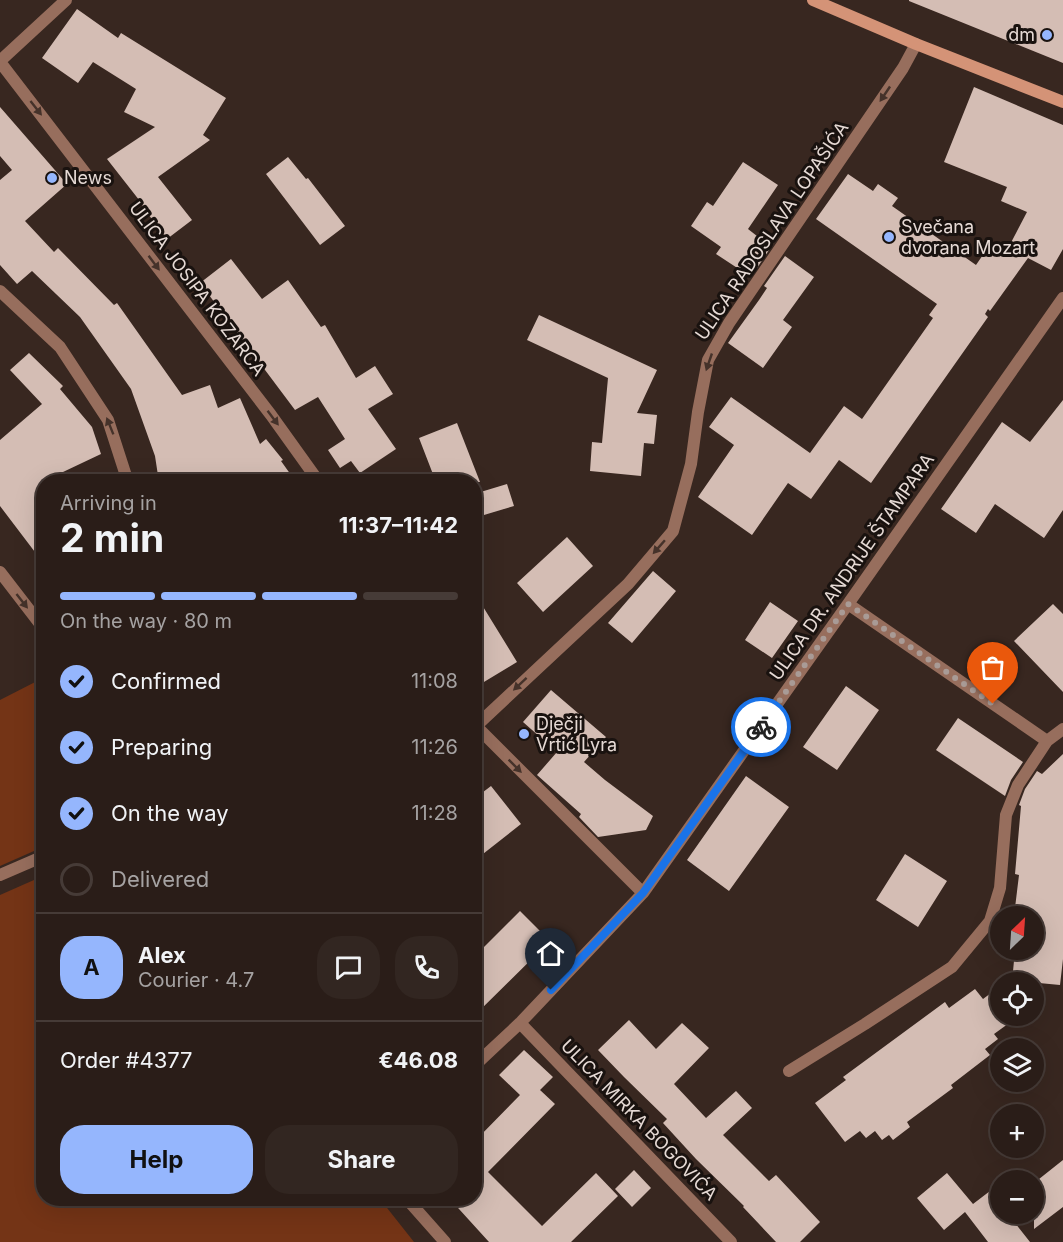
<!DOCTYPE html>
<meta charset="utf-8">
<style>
:root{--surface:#2a1d18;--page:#322621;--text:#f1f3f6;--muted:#a5a2a2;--line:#463b37;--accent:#95b6fd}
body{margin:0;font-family:Inter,sans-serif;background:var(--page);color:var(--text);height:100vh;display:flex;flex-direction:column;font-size:22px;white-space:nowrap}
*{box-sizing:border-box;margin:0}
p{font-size:20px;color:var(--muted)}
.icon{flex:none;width:33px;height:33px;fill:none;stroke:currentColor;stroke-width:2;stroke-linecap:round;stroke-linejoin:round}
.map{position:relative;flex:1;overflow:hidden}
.drawer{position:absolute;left:36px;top:474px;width:446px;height:732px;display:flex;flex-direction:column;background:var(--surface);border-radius:24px;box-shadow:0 6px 24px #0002,0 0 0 2px var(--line)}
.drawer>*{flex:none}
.needle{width:39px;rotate:25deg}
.fabs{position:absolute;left:990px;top:906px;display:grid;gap:12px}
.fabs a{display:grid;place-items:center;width:54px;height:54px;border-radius:50%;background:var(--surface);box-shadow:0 6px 24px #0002,0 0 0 2px var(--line);font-size:30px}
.pin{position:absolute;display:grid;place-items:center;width:51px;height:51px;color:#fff;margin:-62px -26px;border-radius:50% 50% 50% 0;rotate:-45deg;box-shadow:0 0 6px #0007}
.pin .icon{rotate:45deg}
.courier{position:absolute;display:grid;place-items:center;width:60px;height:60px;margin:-30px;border:4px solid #1a73e8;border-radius:50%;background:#fff;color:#222;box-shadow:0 2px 8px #0007}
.headline em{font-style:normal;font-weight:700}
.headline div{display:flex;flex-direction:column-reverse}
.headline{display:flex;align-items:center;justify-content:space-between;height:102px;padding:0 24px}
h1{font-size:39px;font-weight:700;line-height:45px}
.bar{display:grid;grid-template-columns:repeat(4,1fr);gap:9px 6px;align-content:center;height:72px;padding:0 24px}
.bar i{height:8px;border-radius:4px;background:var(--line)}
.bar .selected{background:var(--accent)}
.bar p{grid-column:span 4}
.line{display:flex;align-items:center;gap:15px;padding:0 24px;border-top:2px solid var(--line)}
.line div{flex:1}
.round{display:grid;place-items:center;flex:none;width:63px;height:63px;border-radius:24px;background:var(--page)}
ol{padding:0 24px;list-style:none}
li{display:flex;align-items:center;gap:18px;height:66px}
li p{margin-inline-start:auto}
li .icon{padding:6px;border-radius:50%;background:var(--accent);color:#111;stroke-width:4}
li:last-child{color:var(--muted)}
li i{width:33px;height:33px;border:3px solid var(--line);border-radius:50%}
.action{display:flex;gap:12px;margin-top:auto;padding:12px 24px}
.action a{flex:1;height:69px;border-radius:24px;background:var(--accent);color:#111;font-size:24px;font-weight:700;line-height:69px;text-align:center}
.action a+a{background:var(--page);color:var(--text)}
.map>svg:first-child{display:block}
</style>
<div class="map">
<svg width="1063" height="1242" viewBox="0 0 1063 1242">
<rect width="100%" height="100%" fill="#382720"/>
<!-- green -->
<path fill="#743416" d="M43,678V847L0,866V700Z
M43,876L44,1198L380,1199L414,1242H0V895Z"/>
<!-- building -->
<path fill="#d4bdb4" d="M909,0H1063V63L909,1Z
M77,9L118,38L121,33L226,98L203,135L210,140L158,177L192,220L167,239L142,206L143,205L107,159L155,127L124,112L136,89L93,62L78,83L42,58Z
M974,87L1063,125V249L1051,270L1028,258L990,311L988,309L985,314L988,317L871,483L839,460L811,499L788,483L752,535L698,497L734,445L709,427L731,397L810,453L844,406L862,419L933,318L929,315L937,304L816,219L848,174L873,191L878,184L898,198L892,206L976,265L989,246L1004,256L1027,212L1001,201L1007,187L944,162Z
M0,107L67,184L25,221L54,252L58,248L114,305L117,303L182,395L210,385L218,408L240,398L260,444L266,439L283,460L281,461L296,482H159L155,456L131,389L80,317L32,271L17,284L0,265V180L12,170L0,156Z
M288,157L306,179L308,178L345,226L320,245L266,174Z
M743,162L778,185L748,229L771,247L751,277L716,254L721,247L691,226L707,202L713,206Z
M785,256L814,277L783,320L792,327L763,368L728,343L759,300L767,288L764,286Z
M231,259L262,299L288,280L321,327L325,325L356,378L375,366L393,394L368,409L396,449L360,473L351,461L340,468L328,450L345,439L318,397L295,410L200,283Z
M539,315L657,370L637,413L657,415L654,444L644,443L641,476L590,471L592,442L602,443L608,378L527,340Z
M29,353L63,386L60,389L92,427L101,454L44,481V564L0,506V440L42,404L10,370Z
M1063,400V510L1044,538L995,504L976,533L941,509L1002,422L1030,442Z
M457,423L480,482H436L419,438Z
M507,484L514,506L474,518V494Z
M567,537L593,566L543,612L517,583Z
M653,571L676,591L632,643L608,623Z
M474,592L517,662L474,688Z
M770,602L798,621L772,658L745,640Z
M1053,604L1063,614V692L1014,641Z
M846,686L879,710L837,770L803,747Z
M551,690L606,737L584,762L605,780L653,816L646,830L598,837L579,817L581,814L537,775L557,752L523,722Z
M958,718L1023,762L1011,780L1005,796L936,750Z
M1063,754V959L1060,985L1039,983L1038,990L1034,989V982H1012L1015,950H1034V916H1014L1019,875L1015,874L1021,806L1019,805L1025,789L1037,771L1042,774Z
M746,776L789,807L729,891L687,860Z
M491,786L521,824L474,861V799Z
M905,854L947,881L918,927L876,900Z
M520,911L550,941L474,1016V957Z
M975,989L983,999L991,993L1000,1005V1016H1008L1012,1021L994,1034L998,1039L985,1049L990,1055L951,1085L953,1088L907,1122L910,1127L893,1140L889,1135L882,1140L875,1131L866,1138L860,1131L845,1142L815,1103L846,1080L843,1077L945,1002L949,1008Z
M629,1020L656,1049L682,1023L709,1048L674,1084L706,1118L736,1091L752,1108L723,1135L769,1181L776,1175L820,1222L800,1242H776L743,1207L744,1206L696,1159L663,1123L667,1119L624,1077L598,1050Z
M524,1050L553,1077L540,1090L555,1104L488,1172L542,1226L596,1173L618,1196L571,1242H489L449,1198H474V1142L520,1095L499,1075Z
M1063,1160V1207L1034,1229V1183Z
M634,1170L651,1188L632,1207L615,1189Z
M947,1173L973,1204L990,1191L1000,1204V1214H1008L1030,1242H988L965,1212L944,1230L917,1198Z"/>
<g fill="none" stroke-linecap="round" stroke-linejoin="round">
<!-- street -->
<path stroke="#976e5d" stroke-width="12" d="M0,61L66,0
M0,62L271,415L319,482
M0,291L60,347L108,420L128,482
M0,572L44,629
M848,604L1047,741L1063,729
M474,724L643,893
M476,726L628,584L673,531L691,464L698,412L708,360L729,323L903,68L916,44
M0,875L44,856
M520,1023L731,1242
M474,1066L520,1023L643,893L848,604L1063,298
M789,1071L865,1024L952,967L990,921L1000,888L1006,815L1018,785L1047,741
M406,1198L445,1242"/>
<!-- secondary -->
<path stroke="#d49377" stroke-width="12" d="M813,0L916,44L1063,102"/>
</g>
<!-- one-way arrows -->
<defs><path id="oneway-solid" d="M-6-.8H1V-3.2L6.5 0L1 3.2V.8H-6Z" transform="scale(1.5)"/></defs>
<g fill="#45322a">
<use href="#oneway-solid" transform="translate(885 94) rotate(124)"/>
<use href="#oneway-solid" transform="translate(36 108) rotate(52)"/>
<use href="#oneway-solid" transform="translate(154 263) rotate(53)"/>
<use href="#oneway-solid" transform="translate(709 362) rotate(109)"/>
<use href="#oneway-solid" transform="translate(273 418) rotate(53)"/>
<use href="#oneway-solid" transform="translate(110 426) rotate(-112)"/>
<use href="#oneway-solid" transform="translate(659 547) rotate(131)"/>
<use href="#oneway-solid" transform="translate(22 601) rotate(52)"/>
<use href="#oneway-solid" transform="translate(520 684) rotate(137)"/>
<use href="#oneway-solid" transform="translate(515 766) rotate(45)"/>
</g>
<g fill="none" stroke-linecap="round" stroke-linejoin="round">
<!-- done -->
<path stroke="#a99b96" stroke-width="6" stroke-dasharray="0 10.8" d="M761,727L848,604L993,704"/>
<!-- route -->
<path stroke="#1a73e8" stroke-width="8" d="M551,990L643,893L761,727"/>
</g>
<!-- markers -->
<g fill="#95b6fd" stroke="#19120f" stroke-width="2">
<circle cx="1047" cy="35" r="6"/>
<circle cx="52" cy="178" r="6"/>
<circle cx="889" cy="237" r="6"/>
<circle cx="524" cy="734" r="6"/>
</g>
<g text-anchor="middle" stroke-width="6" stroke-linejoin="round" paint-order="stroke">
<!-- poi labels -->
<g font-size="18" fill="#e6dad5" stroke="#19120f" text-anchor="start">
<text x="1035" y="41" text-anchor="end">dm</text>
<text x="64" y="184">News</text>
<text x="901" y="233">Svečana<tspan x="901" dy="21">dvorana Mozart</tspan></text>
<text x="536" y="730">Dječji<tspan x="536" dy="21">Vrtić Lyra</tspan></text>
</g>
<!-- street labels -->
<g font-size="18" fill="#e6dad5" stroke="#19120f">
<text transform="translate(772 231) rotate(-56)" y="6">ULICA RADOSLAVA LOPAŠIĆA</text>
<text transform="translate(197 289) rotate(53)" y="6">ULICA JOSIPA KOZARCA</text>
<text transform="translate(852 567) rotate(-55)" y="6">ULICA DR. ANDRIJE ŠTAMPARA</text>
<text transform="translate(639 1120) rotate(46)" y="6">ULICA MIRKA BOGOVIĆA</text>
</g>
</g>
</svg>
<div class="fabs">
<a><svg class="needle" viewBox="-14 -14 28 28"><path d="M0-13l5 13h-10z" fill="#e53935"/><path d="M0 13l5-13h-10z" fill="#a5a2a2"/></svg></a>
<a><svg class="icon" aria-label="locate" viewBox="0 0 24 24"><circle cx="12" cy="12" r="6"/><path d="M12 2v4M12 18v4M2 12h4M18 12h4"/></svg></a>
<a><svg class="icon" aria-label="layers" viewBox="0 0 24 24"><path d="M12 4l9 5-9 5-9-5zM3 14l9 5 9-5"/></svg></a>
<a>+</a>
<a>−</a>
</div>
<div class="pin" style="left:993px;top:704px;background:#ea580c"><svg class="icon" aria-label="bag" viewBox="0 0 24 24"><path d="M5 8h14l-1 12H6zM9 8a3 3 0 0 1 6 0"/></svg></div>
<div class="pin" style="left:551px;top:990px;background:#1f2937"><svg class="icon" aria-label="home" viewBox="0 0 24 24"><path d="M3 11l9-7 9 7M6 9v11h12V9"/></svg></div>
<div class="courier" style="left:761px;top:727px"><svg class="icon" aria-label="bike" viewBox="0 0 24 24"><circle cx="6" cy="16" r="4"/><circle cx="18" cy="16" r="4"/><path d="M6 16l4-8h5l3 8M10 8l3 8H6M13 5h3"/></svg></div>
<section class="drawer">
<div class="headline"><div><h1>2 min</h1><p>Arriving in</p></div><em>11:37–11:42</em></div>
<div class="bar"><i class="selected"></i><i class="selected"></i><i class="selected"></i><i></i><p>On the way · 80 m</p></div>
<ol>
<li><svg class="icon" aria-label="check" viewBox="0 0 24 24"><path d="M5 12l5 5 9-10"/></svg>Confirmed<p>11:08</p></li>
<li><svg class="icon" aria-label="check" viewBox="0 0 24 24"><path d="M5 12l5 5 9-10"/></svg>Preparing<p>11:26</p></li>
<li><svg class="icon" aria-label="check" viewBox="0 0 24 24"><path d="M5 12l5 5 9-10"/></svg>On the way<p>11:28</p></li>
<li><i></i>Delivered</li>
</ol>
<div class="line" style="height:108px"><b class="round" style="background:var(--accent);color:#111">A</b><div><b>Alex</b><p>Courier · 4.7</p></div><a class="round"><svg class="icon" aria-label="chat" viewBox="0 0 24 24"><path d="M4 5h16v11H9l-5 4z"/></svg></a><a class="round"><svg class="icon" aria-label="phone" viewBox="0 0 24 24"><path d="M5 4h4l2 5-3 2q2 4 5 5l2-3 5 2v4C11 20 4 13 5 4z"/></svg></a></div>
<div class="line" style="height:78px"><div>Order #4377</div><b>€46.08</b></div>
<div class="action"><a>Help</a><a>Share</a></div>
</section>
</div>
